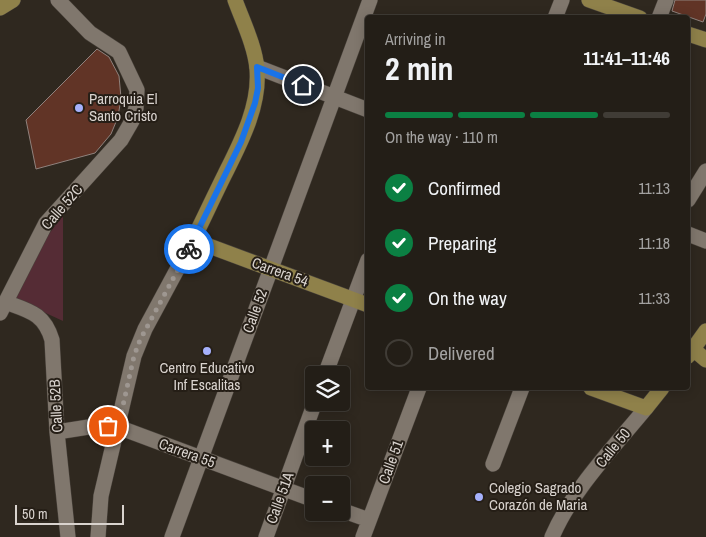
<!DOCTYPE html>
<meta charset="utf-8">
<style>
:root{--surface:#231e17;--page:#2f2b24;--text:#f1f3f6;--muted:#a3a2a1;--line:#403c36;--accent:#0b8043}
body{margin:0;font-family:"Archivo Narrow",sans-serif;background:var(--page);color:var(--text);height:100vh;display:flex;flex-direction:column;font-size:19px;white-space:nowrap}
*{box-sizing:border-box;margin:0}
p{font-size:16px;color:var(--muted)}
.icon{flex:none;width:28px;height:28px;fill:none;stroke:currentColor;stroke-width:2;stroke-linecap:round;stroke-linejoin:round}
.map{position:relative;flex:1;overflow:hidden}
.sheet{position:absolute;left:365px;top:15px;width:325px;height:375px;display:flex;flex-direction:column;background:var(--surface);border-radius:5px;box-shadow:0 2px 12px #0003,0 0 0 1px var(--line)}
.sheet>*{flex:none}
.tools{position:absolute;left:305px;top:366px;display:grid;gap:10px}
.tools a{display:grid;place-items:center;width:45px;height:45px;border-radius:5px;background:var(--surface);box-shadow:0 2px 12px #0003,0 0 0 1px var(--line);font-size:25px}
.scale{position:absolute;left:15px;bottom:12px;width:109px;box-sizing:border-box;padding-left:5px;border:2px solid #d9d3ce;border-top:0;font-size:14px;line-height:18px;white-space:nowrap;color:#d9d3ce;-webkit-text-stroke:4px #251e16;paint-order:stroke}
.pin{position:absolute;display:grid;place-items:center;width:42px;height:42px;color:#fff;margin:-21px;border:2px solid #fff;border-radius:50%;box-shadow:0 1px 5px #0007}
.courier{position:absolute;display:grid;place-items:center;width:50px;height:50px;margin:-25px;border:4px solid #1a73e8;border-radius:50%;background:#fff;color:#222;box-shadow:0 1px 6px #0007}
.headline em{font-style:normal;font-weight:800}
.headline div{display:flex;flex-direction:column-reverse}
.headline{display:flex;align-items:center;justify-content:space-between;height:85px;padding:0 20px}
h1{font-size:32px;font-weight:800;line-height:38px}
.bar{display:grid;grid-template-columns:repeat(4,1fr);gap:8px 5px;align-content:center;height:60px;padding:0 20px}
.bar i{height:6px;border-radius:4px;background:var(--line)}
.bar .on{background:var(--accent)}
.bar p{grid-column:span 4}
ol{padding:0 20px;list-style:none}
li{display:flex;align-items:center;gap:15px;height:55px}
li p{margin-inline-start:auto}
li .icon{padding:5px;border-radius:50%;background:var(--accent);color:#fff;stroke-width:4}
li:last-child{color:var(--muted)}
li i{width:28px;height:28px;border:2px solid var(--line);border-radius:50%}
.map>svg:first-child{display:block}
</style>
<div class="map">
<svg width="706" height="537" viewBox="0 0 706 537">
<rect width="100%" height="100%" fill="#2f281f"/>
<!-- green -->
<path fill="#552c35" d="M63,215V321L13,298L46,238Z"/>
<!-- building -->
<path fill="#613426" stroke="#90827d" d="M675,0H706V14L703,22L672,11Z
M97,49L109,57L119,76L121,98L118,117L111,134L95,153L36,169L26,120Z"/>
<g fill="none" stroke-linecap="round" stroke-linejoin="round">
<defs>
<path id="minor" d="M555,18L562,0
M659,18L666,0
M257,67L368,110
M688,200L706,171
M688,234L706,241
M5,302C29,311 44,313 52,340L57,432L68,537
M0,313L46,223L121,140L132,121L136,108L137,90L119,52L90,33L58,0
M325,375L368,260
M57,432L95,426L118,427L314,500
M493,464L522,388
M341,510L369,520
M98,537L101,496L134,356L145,329L193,240
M172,537L370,0
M266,537L315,402
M363,537L419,388
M552,537C572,490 614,447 646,408"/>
<path id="major" d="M235,0C243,22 255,46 257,69C260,106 241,142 225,174C214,196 204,218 193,240L368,305
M589,0L640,18
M0,8L13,0
M688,34L706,40
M693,349L706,360
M688,356L706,331
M591,388L646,408L662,388"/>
</defs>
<!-- minor casing -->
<use href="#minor" stroke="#49433c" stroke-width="16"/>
<!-- major casing -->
<use href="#major" stroke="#49433c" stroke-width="16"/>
<!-- minor -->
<use href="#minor" stroke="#80776d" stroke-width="15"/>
<!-- major -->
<use href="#major" stroke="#8f814a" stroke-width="15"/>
</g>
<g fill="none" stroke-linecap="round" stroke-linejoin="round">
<!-- done -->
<path stroke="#9e9791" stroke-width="5" stroke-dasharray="0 9" d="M108,426L118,428L134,356L140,340L189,249"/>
<!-- route -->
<path stroke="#1a73e8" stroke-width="6" d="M189,249L241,142L255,103L258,88L257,67L303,85"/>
</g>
<!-- markers -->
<g fill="#a6b1fc" stroke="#251e16" stroke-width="2">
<circle cx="79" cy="108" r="5"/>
<circle cx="207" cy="351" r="5"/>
<circle cx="479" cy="497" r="5"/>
</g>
<g text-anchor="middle" stroke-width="4" stroke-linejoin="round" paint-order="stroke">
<!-- poi labels -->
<g font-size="15" fill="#d9d3ce" stroke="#251e16" text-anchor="start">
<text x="89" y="104">Parroquia El<tspan x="89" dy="17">Santo Cristo</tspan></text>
<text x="207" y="373" text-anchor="middle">Centro Educativo<tspan x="207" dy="17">Inf Escalitas</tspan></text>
<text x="489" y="493">Colegio Sagrado<tspan x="489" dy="17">Corazón de Maria</tspan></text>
</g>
<!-- street labels -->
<g font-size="15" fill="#d9d3ce" stroke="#251e16">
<text transform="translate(62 207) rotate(-49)" y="5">Calle 52C</text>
<text transform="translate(280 272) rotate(20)" y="5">Carrera 54</text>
<text transform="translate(255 311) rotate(-70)" y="5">Calle 52</text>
<text transform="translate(56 406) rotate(-93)" y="5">Calle 52B</text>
<text transform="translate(613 448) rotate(-51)" y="5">Calle 50</text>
<text transform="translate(187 453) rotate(20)" y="5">Carrera 55</text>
<text transform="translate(391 462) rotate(-70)" y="5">Calle 51</text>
<text transform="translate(280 498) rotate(-70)" y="5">Calle 51A</text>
</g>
</g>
</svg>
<div class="tools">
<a><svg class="icon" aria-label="layers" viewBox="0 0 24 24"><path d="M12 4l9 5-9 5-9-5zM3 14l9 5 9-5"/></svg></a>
<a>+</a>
<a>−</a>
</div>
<div class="scale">50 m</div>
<div class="pin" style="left:108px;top:426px;background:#ea580c"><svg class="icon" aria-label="bag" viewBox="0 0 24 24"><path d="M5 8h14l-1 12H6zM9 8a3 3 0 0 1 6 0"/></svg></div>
<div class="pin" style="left:303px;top:85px;background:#1f2937"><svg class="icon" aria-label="home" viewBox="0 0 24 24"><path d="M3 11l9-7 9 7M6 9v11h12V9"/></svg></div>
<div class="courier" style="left:189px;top:249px"><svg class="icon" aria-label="bike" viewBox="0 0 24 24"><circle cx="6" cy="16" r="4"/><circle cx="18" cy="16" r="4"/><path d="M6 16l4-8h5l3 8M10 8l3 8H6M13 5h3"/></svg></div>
<section class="sheet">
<div class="headline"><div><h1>2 min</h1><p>Arriving in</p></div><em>11:41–11:46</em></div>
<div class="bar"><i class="on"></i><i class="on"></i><i class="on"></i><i></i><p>On the way · 110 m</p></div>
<ol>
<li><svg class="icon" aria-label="check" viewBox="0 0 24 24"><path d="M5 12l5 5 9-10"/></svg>Confirmed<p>11:13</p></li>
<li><svg class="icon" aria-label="check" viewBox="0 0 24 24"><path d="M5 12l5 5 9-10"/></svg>Preparing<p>11:18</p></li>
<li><svg class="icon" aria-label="check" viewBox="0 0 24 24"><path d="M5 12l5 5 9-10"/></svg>On the way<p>11:33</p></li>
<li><i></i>Delivered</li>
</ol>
</section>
</div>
